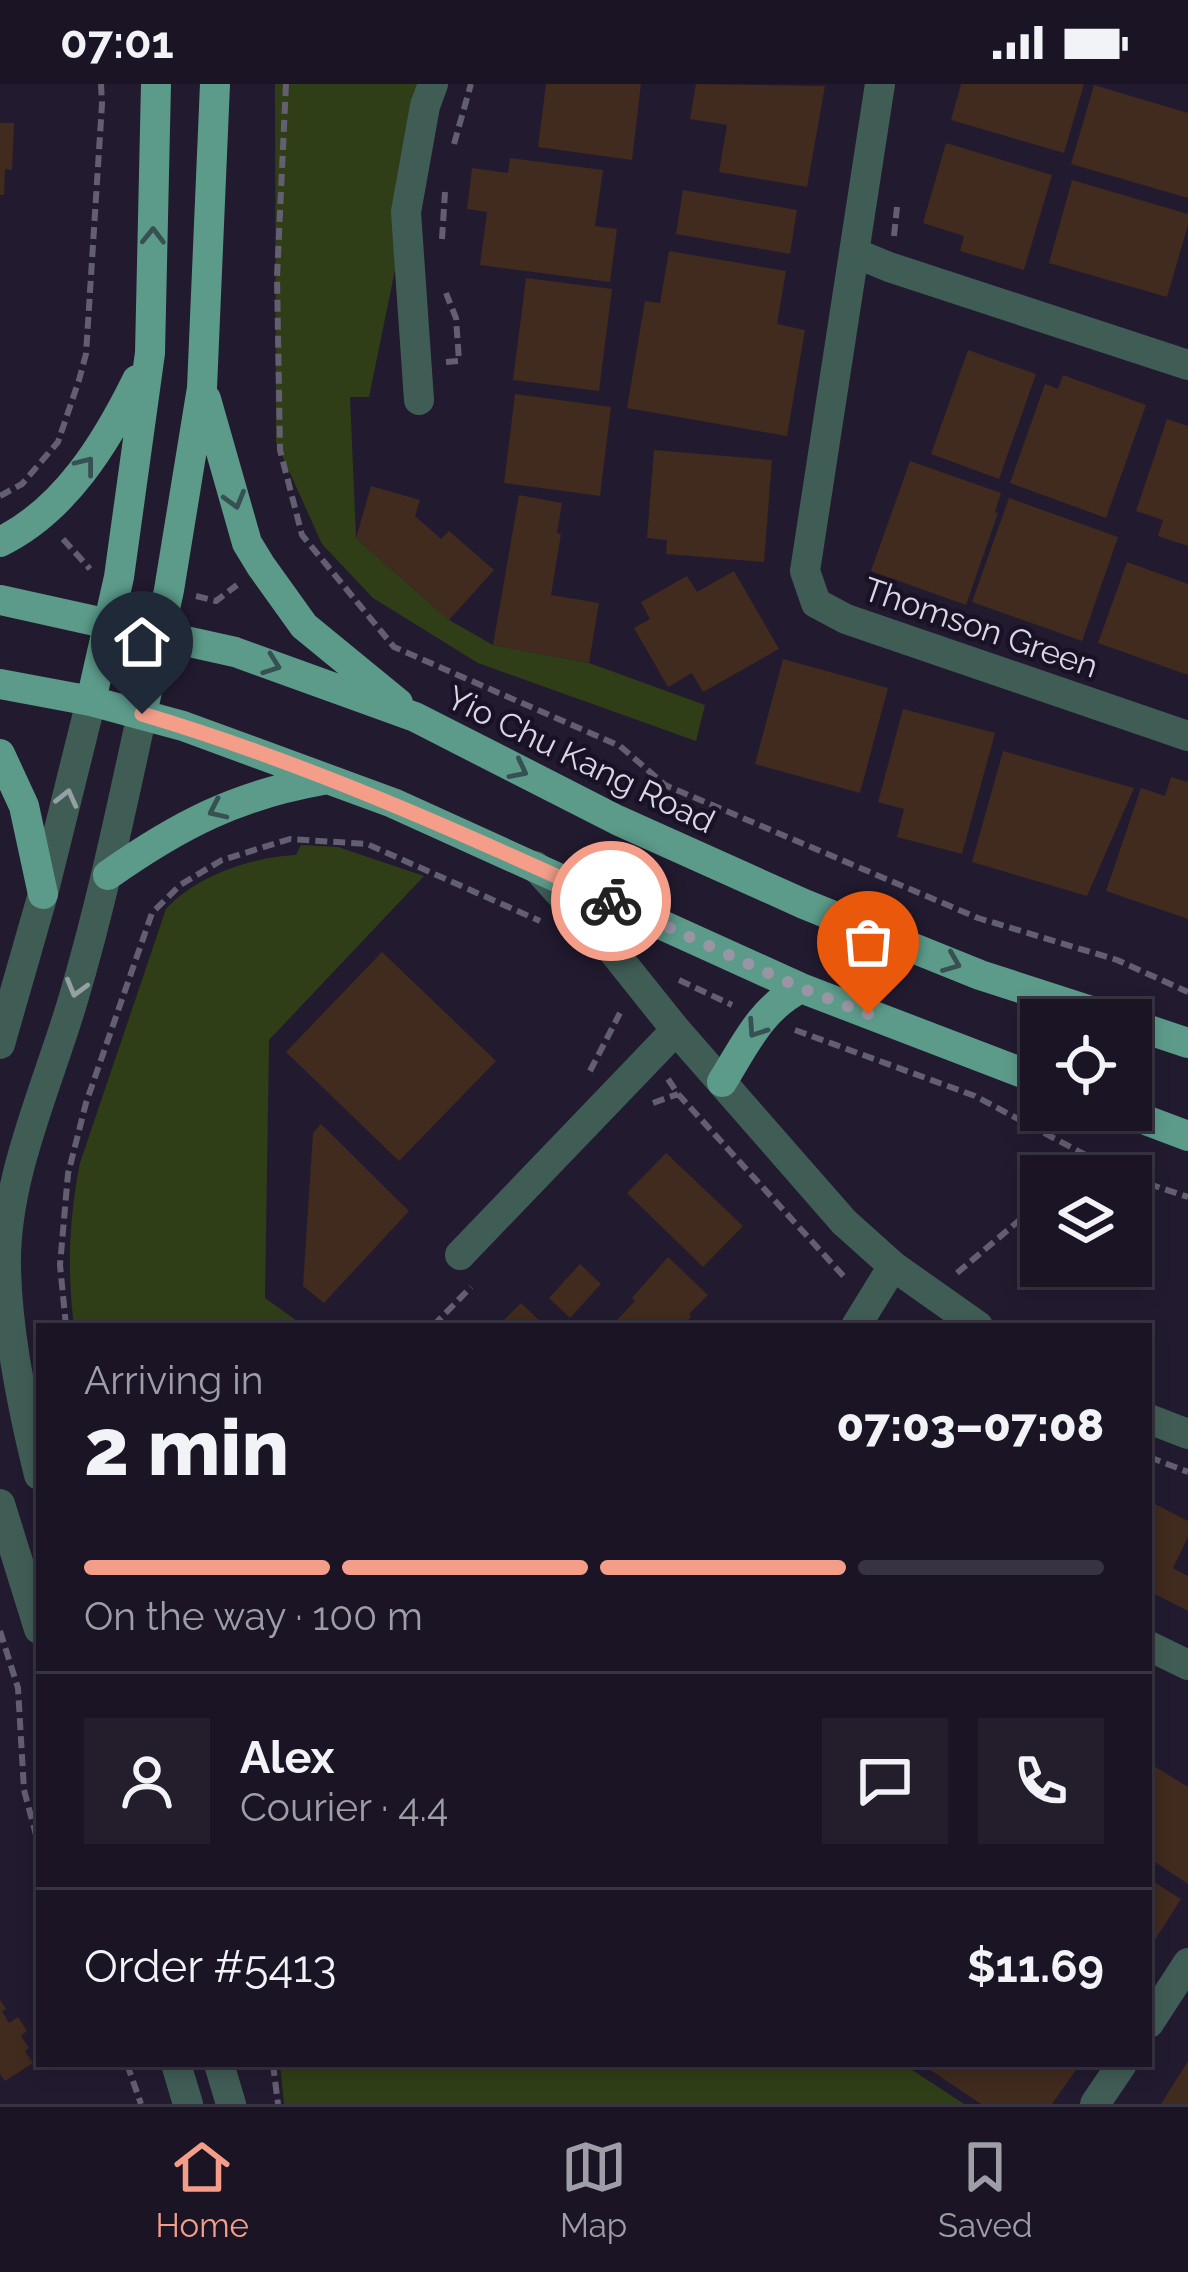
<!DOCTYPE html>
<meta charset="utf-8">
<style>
:root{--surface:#1a1424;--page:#231d2c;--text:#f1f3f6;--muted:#9f9ea6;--line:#383341;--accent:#f49e8a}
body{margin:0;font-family:Raleway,sans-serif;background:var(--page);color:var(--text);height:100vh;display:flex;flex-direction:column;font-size:45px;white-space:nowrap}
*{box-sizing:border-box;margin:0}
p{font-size:39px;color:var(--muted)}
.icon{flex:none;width:66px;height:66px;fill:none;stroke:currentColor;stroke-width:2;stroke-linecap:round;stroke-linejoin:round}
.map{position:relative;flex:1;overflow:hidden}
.details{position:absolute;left:36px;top:1239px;width:1116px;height:744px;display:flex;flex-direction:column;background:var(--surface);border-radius:0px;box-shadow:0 6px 18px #0003,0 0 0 3px var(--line)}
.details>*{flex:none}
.tools{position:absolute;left:1020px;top:915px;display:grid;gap:24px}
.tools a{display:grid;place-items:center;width:132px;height:132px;border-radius:0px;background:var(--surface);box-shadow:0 6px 18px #0003,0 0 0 3px var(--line);font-size:60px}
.pin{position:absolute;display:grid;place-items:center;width:102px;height:102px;color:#fff;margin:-123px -51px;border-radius:50% 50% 50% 0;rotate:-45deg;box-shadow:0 0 12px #0007}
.pin .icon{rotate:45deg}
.courier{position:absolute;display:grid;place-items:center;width:120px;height:120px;margin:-60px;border:9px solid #f49e8a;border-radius:50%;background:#fff;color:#222;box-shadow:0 3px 15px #0007}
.headline em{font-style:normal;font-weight:800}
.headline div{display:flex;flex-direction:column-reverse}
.headline{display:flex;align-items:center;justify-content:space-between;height:204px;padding:0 48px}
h1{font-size:78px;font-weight:800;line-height:90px}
.bar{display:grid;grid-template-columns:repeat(4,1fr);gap:18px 12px;align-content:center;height:144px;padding:0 48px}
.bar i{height:15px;border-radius:9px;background:var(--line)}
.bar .on{background:var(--accent)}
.bar p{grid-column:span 4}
.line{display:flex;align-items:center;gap:30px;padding:0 48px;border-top:3px solid var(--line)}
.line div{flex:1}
.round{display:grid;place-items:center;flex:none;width:126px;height:126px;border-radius:0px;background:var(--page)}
.status{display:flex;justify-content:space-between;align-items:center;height:84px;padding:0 60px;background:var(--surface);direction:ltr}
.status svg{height:33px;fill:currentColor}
.menu{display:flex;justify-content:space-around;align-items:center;height:168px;border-top:3px solid var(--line);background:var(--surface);font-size:33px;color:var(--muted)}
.menu a{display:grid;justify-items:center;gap:6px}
.menu .on{color:var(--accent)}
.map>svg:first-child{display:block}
</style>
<div class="status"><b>07:01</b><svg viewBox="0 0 49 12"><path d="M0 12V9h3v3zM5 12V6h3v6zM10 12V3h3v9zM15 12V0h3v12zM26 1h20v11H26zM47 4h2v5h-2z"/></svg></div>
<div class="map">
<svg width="1188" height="2020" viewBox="0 0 1188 2020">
<rect width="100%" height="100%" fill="#221b30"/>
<!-- green -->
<path fill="#303e18" d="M275,0H433L369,313H350L356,454L449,536L493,561L589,579L705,621L696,657L478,579L373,514L322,460L276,358Z
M301,761L338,763L424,792L269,956L265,1214L304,1242H74C67,1186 69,1134 80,1079L166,825C196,792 251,773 296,771Z
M280,1980H903L964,2020H284Z"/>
<!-- building -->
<path fill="#412a1e" d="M546,0H641L632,76L538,63Z
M696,0L825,2L807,103L719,88L727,41L690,35Z
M961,0H1084L1064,69L951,36Z
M1094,1L1188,29V114L1071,80Z
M0,39H14L12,86L5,85L4,111H0Z
M946,59L1052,91L1024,186L960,167L964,152L923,139Z
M510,74L603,86L595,142L617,145L610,198L480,181L487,128L467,125L472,84L508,89Z
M1072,96L1188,130V141L1167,213L1049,179Z
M683,106L797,126L790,170L676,150Z
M669,167L786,187L777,240L805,246L787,352L627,324L645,217L660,219Z
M526,194L612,205L599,307L513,296Z
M968,266L1036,290L999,395L931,370Z
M1063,291L1146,321L1106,434L1010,399L1045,300L1058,305Z
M515,310L611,323L600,412L504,399Z
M1167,335L1188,342V462L1158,452L1163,436L1136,427Z
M654,366L772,376L764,478L666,470L667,456L647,454Z
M910,377L1001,409L995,428L998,429L966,521L871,487Z
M371,402L420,416L415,432L441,455L449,447L494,486L449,536L356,454Z
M519,411L562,419L557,449L561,450L551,511L599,519L589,579L493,561Z
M1009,414L1118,453L1082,557L972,518Z
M1127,478L1188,500V591L1098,559Z
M734,487L779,565L703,608L692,589L668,603L634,544L650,535L641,518L687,492L697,508Z
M783,575L888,604L860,709L755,680Z
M903,625L995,649L962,770L897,753L904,725L878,718Z
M1003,667L1134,704L1087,812L972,778Z
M1171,693L1188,698V835L1106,807L1141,704L1165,712Z
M382,868L496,977L399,1077L286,968Z
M321,1040L409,1127L324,1219L303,1202L313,1049Z
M666,1069L743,1142L703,1183L627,1109Z
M668,1173L708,1211L689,1230L691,1233L682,1242H617L620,1239L617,1236L635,1217L632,1214Z
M580,1180L601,1200L570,1234L549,1214Z
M521,1219L545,1242H498Z
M1149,1417L1188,1437V1453L1173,1484L1188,1492V1527L1149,1507Z
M1149,1679L1188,1703V1800L1149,1774Z
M1149,1795L1181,1815L1149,1865Z
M0,1916L6,1925L2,1927L9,1939L18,1933L27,1947L21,1952L29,1964L25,1967L33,1979L5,1997L0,1990Z
M1188,1977V2020H1161Z
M933,1980H1080L1052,2020H981L929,1985Z"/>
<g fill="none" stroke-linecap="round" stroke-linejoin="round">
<!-- path -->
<path stroke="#645e71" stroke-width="6" stroke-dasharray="12 6" stroke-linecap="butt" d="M286,0L277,193L280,366L302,451L394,563L620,662L665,701L978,834L1117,876L1188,908
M454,60L471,0
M894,152L897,123
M442,155L445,108
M446,278L459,277L456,234L446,209
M0,412L22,400L58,358L79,296L86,270L102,20L101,0
M63,455L90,485
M196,512L216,517L237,501
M679,896L732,921
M795,946L975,1012L1125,1092
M590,987L620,929
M668,995L678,1010L847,1196
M653,1019L678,1010
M1072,1092L1092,1075
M1131,1094L1188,1113
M957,1189L1041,1118
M66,1242L60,1181L68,1090L86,1019L152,829L180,801L222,776L290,755L367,760L540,837
M433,1242L471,1203
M1149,1373L1188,1388
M0,1547L18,1604L24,1706L39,1762
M127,1980L141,2020
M273,1980L278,2020"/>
<!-- street -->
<path stroke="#405d55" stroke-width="30" d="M880,0L805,487L816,519L846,535L1188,652
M855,169L889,183L1188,281
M419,316L406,128L425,22L433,0
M535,782L612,866L676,946L844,1138L893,1182L978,1242
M0,960L43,810L91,617
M460,1171L676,946
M856,1242L893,1182
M1149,1335L1188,1350
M39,1391C23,1326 7,1250 6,1183C4,1094 48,1001 73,916C101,822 121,726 142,630
M0,1420L39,1545
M1149,1562L1188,1581
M1149,1939L1188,1879
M176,1980L188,2020
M219,1980L231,2020
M1095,2020L1122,1980"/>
<!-- primary -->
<path stroke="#5c9b8a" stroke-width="30" d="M206,315L247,459L261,482L304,542L398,619
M0,458C65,426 106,359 137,296
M0,516L235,568L415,633L617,736L804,820L980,891L1119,936
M0,600L91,617L183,642L393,719L801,904L1041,996
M91,617L119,493L150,269L156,0
M142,630L169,506L202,304L215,0
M0,670L24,722L43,810
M108,791C179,741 237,711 323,696
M1131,940L1188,959
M722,998C745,961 761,924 801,904
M1119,1026L1188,1052"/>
</g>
<!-- one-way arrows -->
<defs><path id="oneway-chevron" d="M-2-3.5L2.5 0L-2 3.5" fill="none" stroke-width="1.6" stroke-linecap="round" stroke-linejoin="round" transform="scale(3)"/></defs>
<g stroke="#375053">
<use href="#oneway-chevron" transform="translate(153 152) rotate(-89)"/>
<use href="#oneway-chevron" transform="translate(86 381) rotate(-52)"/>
<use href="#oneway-chevron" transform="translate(235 416) rotate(74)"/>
<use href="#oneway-chevron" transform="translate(272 581) rotate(20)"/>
<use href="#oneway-chevron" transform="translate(519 686) rotate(27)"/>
<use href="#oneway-chevron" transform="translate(217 726) rotate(155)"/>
<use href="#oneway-chevron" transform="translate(952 879) rotate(22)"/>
<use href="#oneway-chevron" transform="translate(756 945) rotate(124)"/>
</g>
<g stroke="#95a0a4">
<use href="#oneway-chevron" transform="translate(67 714) rotate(-76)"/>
<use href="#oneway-chevron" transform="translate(76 904) rotate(106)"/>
</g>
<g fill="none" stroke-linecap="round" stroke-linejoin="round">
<!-- done -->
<path stroke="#9a95a5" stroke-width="12" stroke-dasharray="0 21.6" d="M611,817L801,904L868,930"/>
<!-- route -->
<path stroke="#f49e8a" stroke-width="15" d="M142,630C304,678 458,747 611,817"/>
</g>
<g text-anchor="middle" stroke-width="9" stroke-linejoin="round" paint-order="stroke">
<!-- street labels -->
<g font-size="33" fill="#dad6e4" stroke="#191226">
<text transform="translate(981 543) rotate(19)" y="12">Thomson Green</text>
<text transform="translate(581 675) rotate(26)" y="12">Yio Chu Kang Road</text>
</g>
</g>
</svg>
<div class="tools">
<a><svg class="icon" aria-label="locate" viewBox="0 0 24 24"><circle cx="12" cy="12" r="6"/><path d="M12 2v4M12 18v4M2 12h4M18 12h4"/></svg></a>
<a><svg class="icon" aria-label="layers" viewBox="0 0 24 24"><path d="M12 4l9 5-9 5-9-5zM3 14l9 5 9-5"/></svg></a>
</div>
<div class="pin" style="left:868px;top:930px;background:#ea580c"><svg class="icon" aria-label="bag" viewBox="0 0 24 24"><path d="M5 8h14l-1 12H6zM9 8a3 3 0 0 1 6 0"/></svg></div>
<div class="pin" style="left:142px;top:630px;background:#1f2937"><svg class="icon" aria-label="home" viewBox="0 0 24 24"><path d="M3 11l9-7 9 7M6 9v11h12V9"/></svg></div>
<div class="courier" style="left:611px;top:817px"><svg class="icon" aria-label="bike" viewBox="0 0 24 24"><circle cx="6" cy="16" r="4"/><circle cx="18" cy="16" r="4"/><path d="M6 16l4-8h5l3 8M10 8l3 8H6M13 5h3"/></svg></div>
<section class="details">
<div class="headline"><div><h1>2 min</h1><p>Arriving in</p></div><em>07:03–07:08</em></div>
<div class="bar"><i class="on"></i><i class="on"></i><i class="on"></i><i></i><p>On the way · 100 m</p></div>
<div class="line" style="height:216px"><a class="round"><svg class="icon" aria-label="person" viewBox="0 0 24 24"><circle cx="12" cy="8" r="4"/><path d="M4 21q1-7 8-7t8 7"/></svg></a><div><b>Alex</b><p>Courier · 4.4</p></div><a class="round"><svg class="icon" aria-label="chat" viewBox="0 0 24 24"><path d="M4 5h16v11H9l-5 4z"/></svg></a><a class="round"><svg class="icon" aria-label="phone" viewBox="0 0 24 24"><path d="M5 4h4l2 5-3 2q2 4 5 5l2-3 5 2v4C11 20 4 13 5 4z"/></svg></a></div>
<div class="line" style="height:156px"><div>Order #5413</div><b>$11.69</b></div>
</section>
</div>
<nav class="menu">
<a class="on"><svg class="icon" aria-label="home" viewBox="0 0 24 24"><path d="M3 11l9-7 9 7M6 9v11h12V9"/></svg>Home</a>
<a><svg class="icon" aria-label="map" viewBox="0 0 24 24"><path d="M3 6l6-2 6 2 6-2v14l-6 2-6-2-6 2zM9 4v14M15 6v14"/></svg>Map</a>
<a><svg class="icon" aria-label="saved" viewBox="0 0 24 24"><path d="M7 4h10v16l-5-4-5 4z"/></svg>Saved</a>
</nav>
